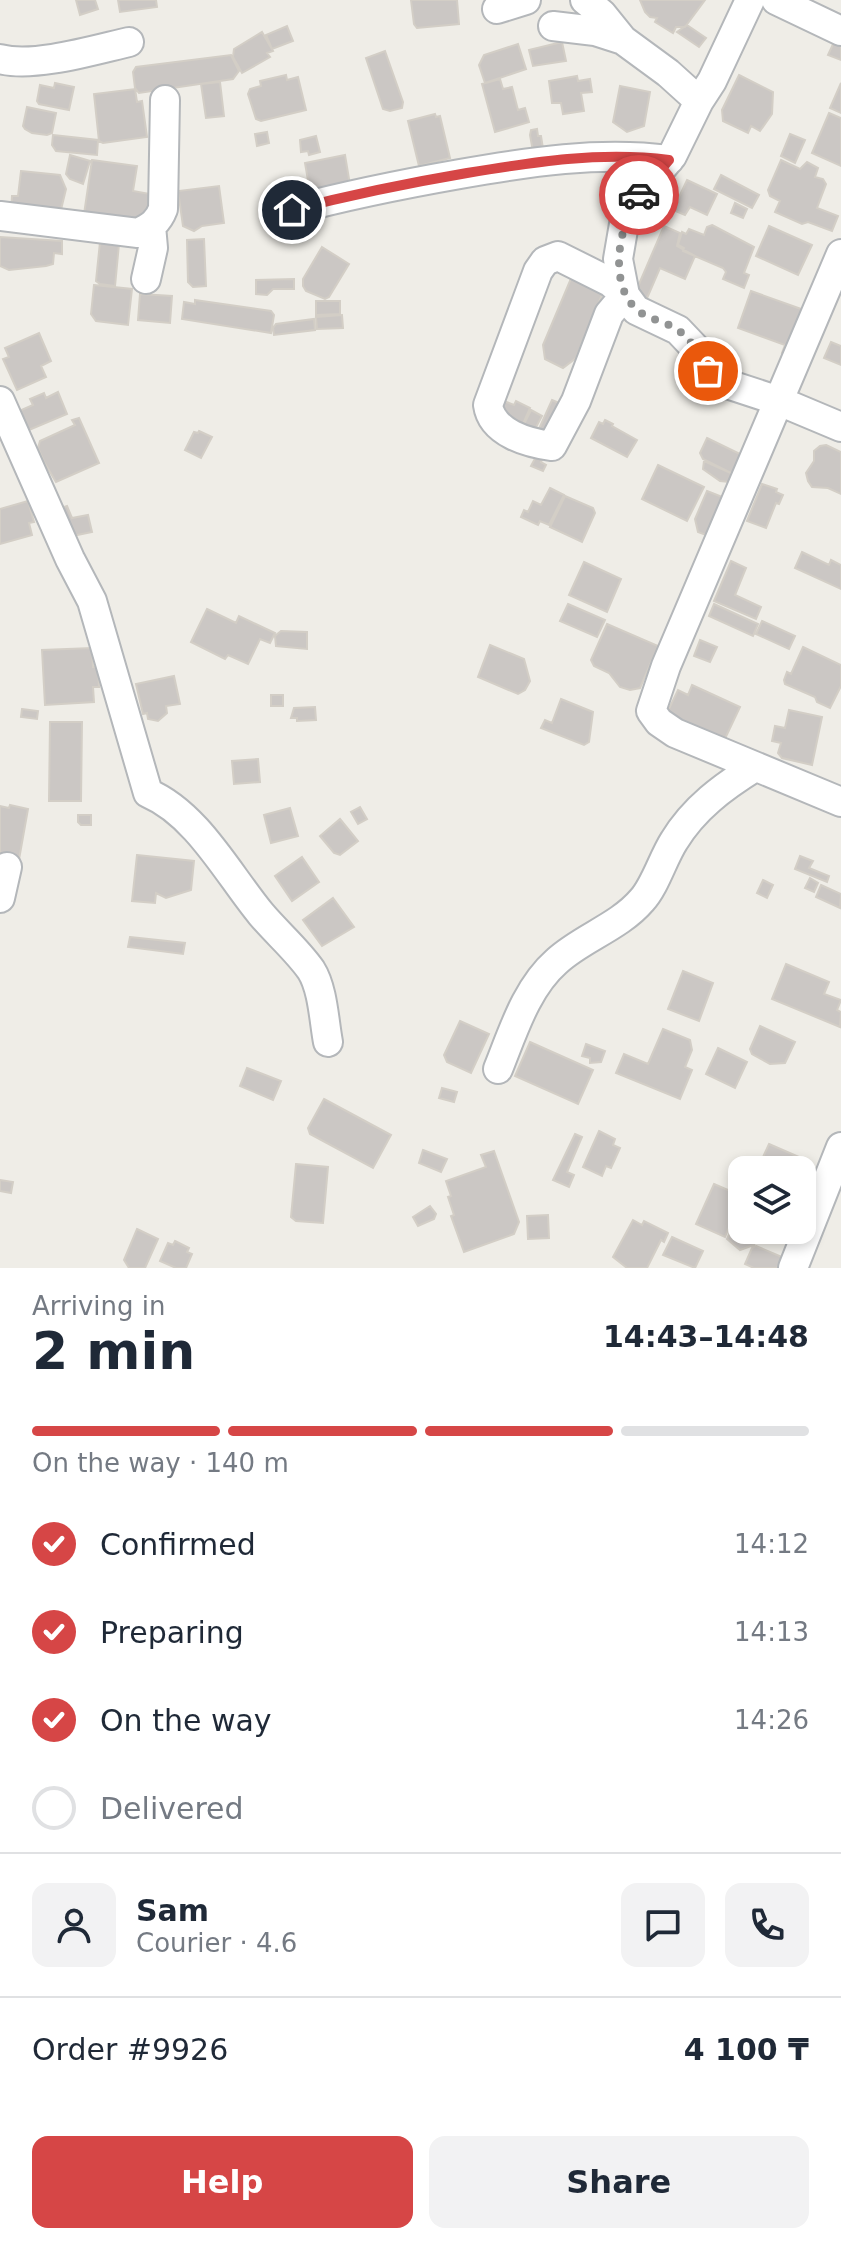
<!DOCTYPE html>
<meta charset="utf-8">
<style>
:root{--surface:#fff;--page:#f2f2f3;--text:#1f2937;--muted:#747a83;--line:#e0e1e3;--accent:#d64646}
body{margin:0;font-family:"DejaVu Sans",sans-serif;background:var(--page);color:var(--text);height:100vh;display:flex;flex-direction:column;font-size:30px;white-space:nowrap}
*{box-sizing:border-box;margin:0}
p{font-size:26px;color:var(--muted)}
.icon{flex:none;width:44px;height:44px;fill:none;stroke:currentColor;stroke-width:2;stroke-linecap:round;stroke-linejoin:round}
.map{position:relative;height:1268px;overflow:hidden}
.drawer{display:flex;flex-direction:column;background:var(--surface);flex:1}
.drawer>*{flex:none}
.fabs{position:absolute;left:728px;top:1156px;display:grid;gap:16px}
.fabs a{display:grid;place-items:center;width:88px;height:88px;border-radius:16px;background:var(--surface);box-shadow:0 4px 12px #0003;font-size:40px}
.pin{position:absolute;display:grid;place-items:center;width:68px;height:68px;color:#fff;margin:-34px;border:4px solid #fff;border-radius:50%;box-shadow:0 2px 8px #0007}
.courier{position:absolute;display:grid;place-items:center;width:80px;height:80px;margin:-40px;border:6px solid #d64646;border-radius:50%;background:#fff;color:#222;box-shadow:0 2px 10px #0007}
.overview em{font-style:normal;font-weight:700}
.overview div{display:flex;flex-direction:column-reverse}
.overview{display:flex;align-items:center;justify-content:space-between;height:136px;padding:0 32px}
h1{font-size:52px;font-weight:700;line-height:60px}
.bar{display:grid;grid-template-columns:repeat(4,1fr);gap:12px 8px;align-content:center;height:96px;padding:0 32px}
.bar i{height:10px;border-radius:6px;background:var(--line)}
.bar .current{background:var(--accent)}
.bar p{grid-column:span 4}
.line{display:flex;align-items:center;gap:20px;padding:0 32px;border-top:2px solid var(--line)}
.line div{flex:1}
.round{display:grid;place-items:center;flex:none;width:84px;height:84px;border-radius:16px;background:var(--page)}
ol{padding:0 32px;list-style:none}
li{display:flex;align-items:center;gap:24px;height:88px}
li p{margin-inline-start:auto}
li .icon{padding:8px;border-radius:50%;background:var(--accent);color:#fff;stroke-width:4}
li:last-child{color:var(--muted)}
li i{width:44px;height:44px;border:4px solid var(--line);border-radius:50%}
.action{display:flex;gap:16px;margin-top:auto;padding:16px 32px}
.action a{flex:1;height:92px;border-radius:16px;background:var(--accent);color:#fff;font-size:32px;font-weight:700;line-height:92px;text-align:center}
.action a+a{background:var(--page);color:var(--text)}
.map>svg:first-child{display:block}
</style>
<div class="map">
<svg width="841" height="1268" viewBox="0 0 841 1268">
<rect width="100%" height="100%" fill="#efede7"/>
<!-- building -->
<path fill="#cbc7c4" stroke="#d3cec6" stroke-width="2" d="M76,0H95L98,9L80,15Z
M118,0H156L157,7L120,12Z
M411,0H457L459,24L417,28L414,24Z
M640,0H705L685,27H676L673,33L655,22L657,18L650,17L645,12Z
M687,25L706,38L699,47L677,32Z
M287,26L293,41L272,49L266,35Z
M262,32L273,51L267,53L270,57L242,73L233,57L234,49Z
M562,42L566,61L533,66L529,50Z
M834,42L841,44V60L828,55Z
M518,44L526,69L485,83L479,65L484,55Z
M385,51L403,102L402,108L390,111L383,109L366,58Z
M231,55L239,71L233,79L139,93L135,88L133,72L136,67Z
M286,75L287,80L298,77L306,110L261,121L256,119L248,94L250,89L261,86L260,81Z
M739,75L773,92L772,114L760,131L751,126L748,133L723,121L722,110Z
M577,76L578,81L590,79L592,92L581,93L584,111L563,114L561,103H552L549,81Z
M500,79L503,89L512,87L518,110L525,108L529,122L495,132L482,84Z
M220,82L224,116L206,118L201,84Z
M55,83L74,87L69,110L39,104L37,101L40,85L54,88Z
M841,83V113L830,108Z
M620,86L650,92L644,126L627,132L613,122Z
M135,89L137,102L142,101L147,137L103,143L99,141L94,94Z
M27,107L56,113L52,133L47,135L32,133L25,129L23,126Z
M829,113L841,118V166L812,153Z
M435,114L436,117L440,116L450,158L419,166L408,121Z
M537,129L538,136H541L544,155L534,157L530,135L531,130Z
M267,132L269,143L257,146L255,134Z
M790,134L805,140L795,163L781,156Z
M53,135L98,140L97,155L56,151L52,145Z
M316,136L320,152L309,155L308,151L301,152L300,140Z
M70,155L90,161L83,184L70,179L66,174Z
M345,155L350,185L310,192L305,163Z
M92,160L137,166L133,191L150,194L147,219L83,221Z
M781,160L800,169L807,162L818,168L815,177L823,179L826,184L817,208L838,216L832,231L808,222L802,224L775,212L780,201L770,196L768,190Z
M21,171L60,175L66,189L59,218L11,213L12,196H18Z
M721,175L759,195L752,208L714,189Z
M687,180L717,194L707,215L690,207L685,215L673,210Z
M219,186L224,223L202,226L194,231L183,226L178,191Z
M735,203L747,209L743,218L731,213Z
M712,225L754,247L744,273L749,275L744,288L723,279L726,272L723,268L683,251L684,248L678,245L682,232L686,234L689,229L704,235L707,227Z
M664,226L680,233L677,246L695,256L685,279L660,268L645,303L633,298Z
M769,226L812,245L798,275L756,256Z
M0,237L62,241V254L54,253L53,264L46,266L9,270L0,266Z
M204,239L206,286L193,287L188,282L187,240Z
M100,242L119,244L115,286L100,284L96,281Z
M322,247L349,264L329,297L325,299L306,291L303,286V279Z
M572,276L604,290L576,358L563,368L545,359L543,345Z
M294,279V289H273L267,295L256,294V280Z
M94,285L132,289L128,325L96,321L91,314Z
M751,291L801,309L788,355L782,353L785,345L738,328Z
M140,294L172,296L170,323L138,320Z
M195,300L271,311L274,315L271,333L182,319L184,302L195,304Z
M316,301H340V314L316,315Z
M342,315L343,328L317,329L316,317Z
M314,319L315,330L274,335L273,328L276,324Z
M39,333L51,361L41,366L46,377L17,390L3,359L9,357L5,348Z
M831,342L841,346V365L824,358Z
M58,392L67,414L24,432L19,411L33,405L30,399L44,393L46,398Z
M552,400L564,405L550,436L538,431Z
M504,401L514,405L516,401L530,408L523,424L498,413Z
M531,410L542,416L534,431L523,426Z
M79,418L99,463L56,482L44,462L38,448L40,441L75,425L72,420Z
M605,420L613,424L612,426L637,440L627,457L591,438L599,422L603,424Z
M199,431L212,437L201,458L185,450L194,432L198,433Z
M707,438L742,455L733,474L703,459L700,453Z
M826,445L841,452V494L828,488L812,487L808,481L806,473L814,461V451L820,446Z
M539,451L545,454L541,462L546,465L543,471L531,466Z
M704,461L733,474L729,482L720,481L703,469Z
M658,465L704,487L687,521L642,499Z
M762,484L777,489L776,492L783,495L779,504L776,503L766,528L747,521Z
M550,488L564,495L549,525L540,521L538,525L521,517L524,510L528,512L533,501L541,505Z
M707,491L725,498L711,531L708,529L706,535L698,532L695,519Z
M565,496L593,508L595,513L582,542L550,527Z
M28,501L34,522L29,523L32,535L0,544V509Z
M67,506L72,518L88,515L92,532L72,536L58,509Z
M802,552L829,565L831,560L841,565V589L795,568Z
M731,561L746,568L735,595L761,607L756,619L714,601Z
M584,562L621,579L607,612L569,595Z
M568,604L605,620L597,637L560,621Z
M714,604L758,624L753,636L709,616Z
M207,609L236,623L239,616L275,633L270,643L260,639L248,664L228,655L225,659L191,642Z
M762,621L795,636L789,649L756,634Z
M607,624L658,646L640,688L630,690L620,687L609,673L594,666L591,660Z
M281,631L307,632V649L276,646L275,636Z
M700,640L717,647L710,662L694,656Z
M490,645L524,659L530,681L525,690L518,694L478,677Z
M803,647L841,665V686L830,708L817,702L815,697L785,684L784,680L787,672L791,674Z
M92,648L93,667H98L99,687H93L94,702L45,705L42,650Z
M174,676L180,704L166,706L167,713L158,721L148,719L147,713L143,714L136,684Z
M692,685L740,707L723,743L665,717L678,690L688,695Z
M271,695H283V706H271Z
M561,699L593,712L589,742L584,745L541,728L545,720L552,723Z
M315,707L316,720L297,721V718H291L294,708Z
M22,709L38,711L37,719L21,717Z
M789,710L822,717L812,765L782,758L778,753L781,743L772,741L775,726L785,728Z
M50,722H82L81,801H49Z
M258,759L260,782L234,784L232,761Z
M10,805L28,809L18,865L0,862V806L9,808Z
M360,807L367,819L358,824L351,812Z
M290,808L298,836L271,843L264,815Z
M78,815H91V825H81L78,822Z
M340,819L358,841L340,855L334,853L320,836Z
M137,855L194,861L191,890L166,898L156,893L155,903L132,901Z
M800,856L813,861L809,868L829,876L827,882L795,869Z
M302,857L319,882L292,901L275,876Z
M810,878L818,883L814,892L805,888Z
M763,880L773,885L767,898L757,893Z
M821,885L841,894L840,908L816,897Z
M333,898L354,927L322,946L303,920Z
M130,937L185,943L183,954L128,947Z
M786,964L829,982L824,994L841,1000L837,1010L841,1012L840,1027L772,999Z
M683,971L713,983L699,1021L668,1009Z
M460,1021L489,1034L471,1073L447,1062L444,1055Z
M760,1026L795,1042L785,1063L770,1064L752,1054L750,1049Z
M663,1029L690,1040L692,1050L685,1067L692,1070L680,1099L616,1073L624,1054L648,1064Z
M530,1042L593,1070L578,1104L515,1076Z
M586,1044L605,1051L601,1062L590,1063V1058L582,1056Z
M718,1048L747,1062L735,1088L706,1074Z
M247,1068L281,1081L273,1100L240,1086Z
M442,1088L457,1092L454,1102L439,1098Z
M324,1099L391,1135L373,1168L310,1134L308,1128Z
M599,1131L615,1139L613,1145L620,1148L611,1168L606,1166L602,1176L583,1167Z
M575,1134L582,1137L567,1172L574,1175L569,1187L553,1180Z
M769,1144L806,1160L809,1167L803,1184L802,1170H757Z
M423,1150L447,1159L441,1172L419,1163Z
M494,1151L519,1222L514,1234L464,1252L451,1216L454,1215L448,1197L451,1196L446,1181L486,1167L481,1155Z
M296,1164L328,1167L323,1223L296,1221L291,1217Z
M0,1180L13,1182L11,1193L0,1191Z
M714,1184L742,1196L725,1237L696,1224Z
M742,1205V1230H777L771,1242L758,1236L754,1245L740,1250L727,1239Z
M430,1206L436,1214L434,1219L418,1226L413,1217Z
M548,1215L549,1238L528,1239L527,1216Z
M633,1220L642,1225L644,1221L668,1233L664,1242L661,1240L647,1268H627L613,1257Z
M137,1229L158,1239L145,1268H129L124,1260Z
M672,1237L703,1251L695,1268L663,1255Z
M175,1241L189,1248L187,1252L192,1254L186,1268H176L160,1261L168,1243L173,1245Z
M756,1246L782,1257L777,1268H754L745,1264L752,1248Z"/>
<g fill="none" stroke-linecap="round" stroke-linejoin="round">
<defs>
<path id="minor" d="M585,0L602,14L623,40L668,73L699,101
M750,0L712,81L699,101L672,156L637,197L624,224L618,259L625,295L636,310L678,330L697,350L708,371L721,382L779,401L841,427
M776,0L841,31
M497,9L526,0
M553,26L595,31L623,40
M0,59C34,68 94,50 129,42
M292,210C348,195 403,184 460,174C529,162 599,151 669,160
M0,216L138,233C151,227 158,222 163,209L165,100
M841,254L666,666L651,711L659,722L675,733L841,802
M558,256L610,282L625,295L609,314L576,401L552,446C528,443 492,433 488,405L538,271L545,261Z
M146,279L153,248L151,226
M0,401L70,559L92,601L148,793C197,814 228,874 261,914C277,933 297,950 311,970C323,989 324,1021 328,1042
M0,898L7,867
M498,1069C513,1032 526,988 557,961C582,938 619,927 642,900C655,886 663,858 674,841C694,808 723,787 755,767
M793,1268L841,1147"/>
</defs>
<!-- minor casing -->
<use href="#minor" stroke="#b4b7ba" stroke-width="32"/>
<!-- minor -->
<use href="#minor" stroke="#fff" stroke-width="28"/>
</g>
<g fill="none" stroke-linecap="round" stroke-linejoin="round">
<!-- done -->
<path stroke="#919393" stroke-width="8" stroke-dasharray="0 14.4" d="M639,195C620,223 608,279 634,307C645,319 665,321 678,330C692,340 700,356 708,371"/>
<!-- route -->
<path stroke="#d64646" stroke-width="10" d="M292,210C350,195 408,183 467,173C534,162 601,151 669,160L639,195"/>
</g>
</svg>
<div class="fabs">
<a><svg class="icon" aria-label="layers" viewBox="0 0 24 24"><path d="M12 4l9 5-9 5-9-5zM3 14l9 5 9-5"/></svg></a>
</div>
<div class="pin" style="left:708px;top:371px;background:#ea580c"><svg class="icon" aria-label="bag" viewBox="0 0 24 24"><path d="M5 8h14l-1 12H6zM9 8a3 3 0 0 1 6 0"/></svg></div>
<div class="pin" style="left:292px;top:210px;background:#1f2937"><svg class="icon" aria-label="home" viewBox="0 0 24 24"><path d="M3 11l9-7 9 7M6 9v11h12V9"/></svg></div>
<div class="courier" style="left:639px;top:195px"><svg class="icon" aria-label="car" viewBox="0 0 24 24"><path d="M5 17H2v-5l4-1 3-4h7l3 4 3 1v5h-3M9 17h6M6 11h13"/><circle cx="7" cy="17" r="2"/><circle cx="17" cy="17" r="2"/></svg></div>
</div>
<section class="drawer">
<div class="overview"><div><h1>2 min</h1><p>Arriving in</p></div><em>14:43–14:48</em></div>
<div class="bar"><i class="current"></i><i class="current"></i><i class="current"></i><i></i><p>On the way · 140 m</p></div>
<ol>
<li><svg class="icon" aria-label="check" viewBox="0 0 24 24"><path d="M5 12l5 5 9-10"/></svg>Confirmed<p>14:12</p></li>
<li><svg class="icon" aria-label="check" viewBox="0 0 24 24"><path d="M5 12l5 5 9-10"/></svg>Preparing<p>14:13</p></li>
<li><svg class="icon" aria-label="check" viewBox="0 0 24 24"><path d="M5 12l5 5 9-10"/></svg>On the way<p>14:26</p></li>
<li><i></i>Delivered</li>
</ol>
<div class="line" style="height:144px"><a class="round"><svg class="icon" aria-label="person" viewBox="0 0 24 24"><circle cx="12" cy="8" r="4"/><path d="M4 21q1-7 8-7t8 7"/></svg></a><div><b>Sam</b><p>Courier · 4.6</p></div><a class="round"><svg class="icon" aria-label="chat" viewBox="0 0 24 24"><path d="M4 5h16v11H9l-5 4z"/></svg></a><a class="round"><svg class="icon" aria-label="phone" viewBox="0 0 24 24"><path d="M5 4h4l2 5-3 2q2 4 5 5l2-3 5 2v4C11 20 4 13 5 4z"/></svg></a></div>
<div class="line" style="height:104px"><div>Order #9926</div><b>4 100 ₸</b></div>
<div class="action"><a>Help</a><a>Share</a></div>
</section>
